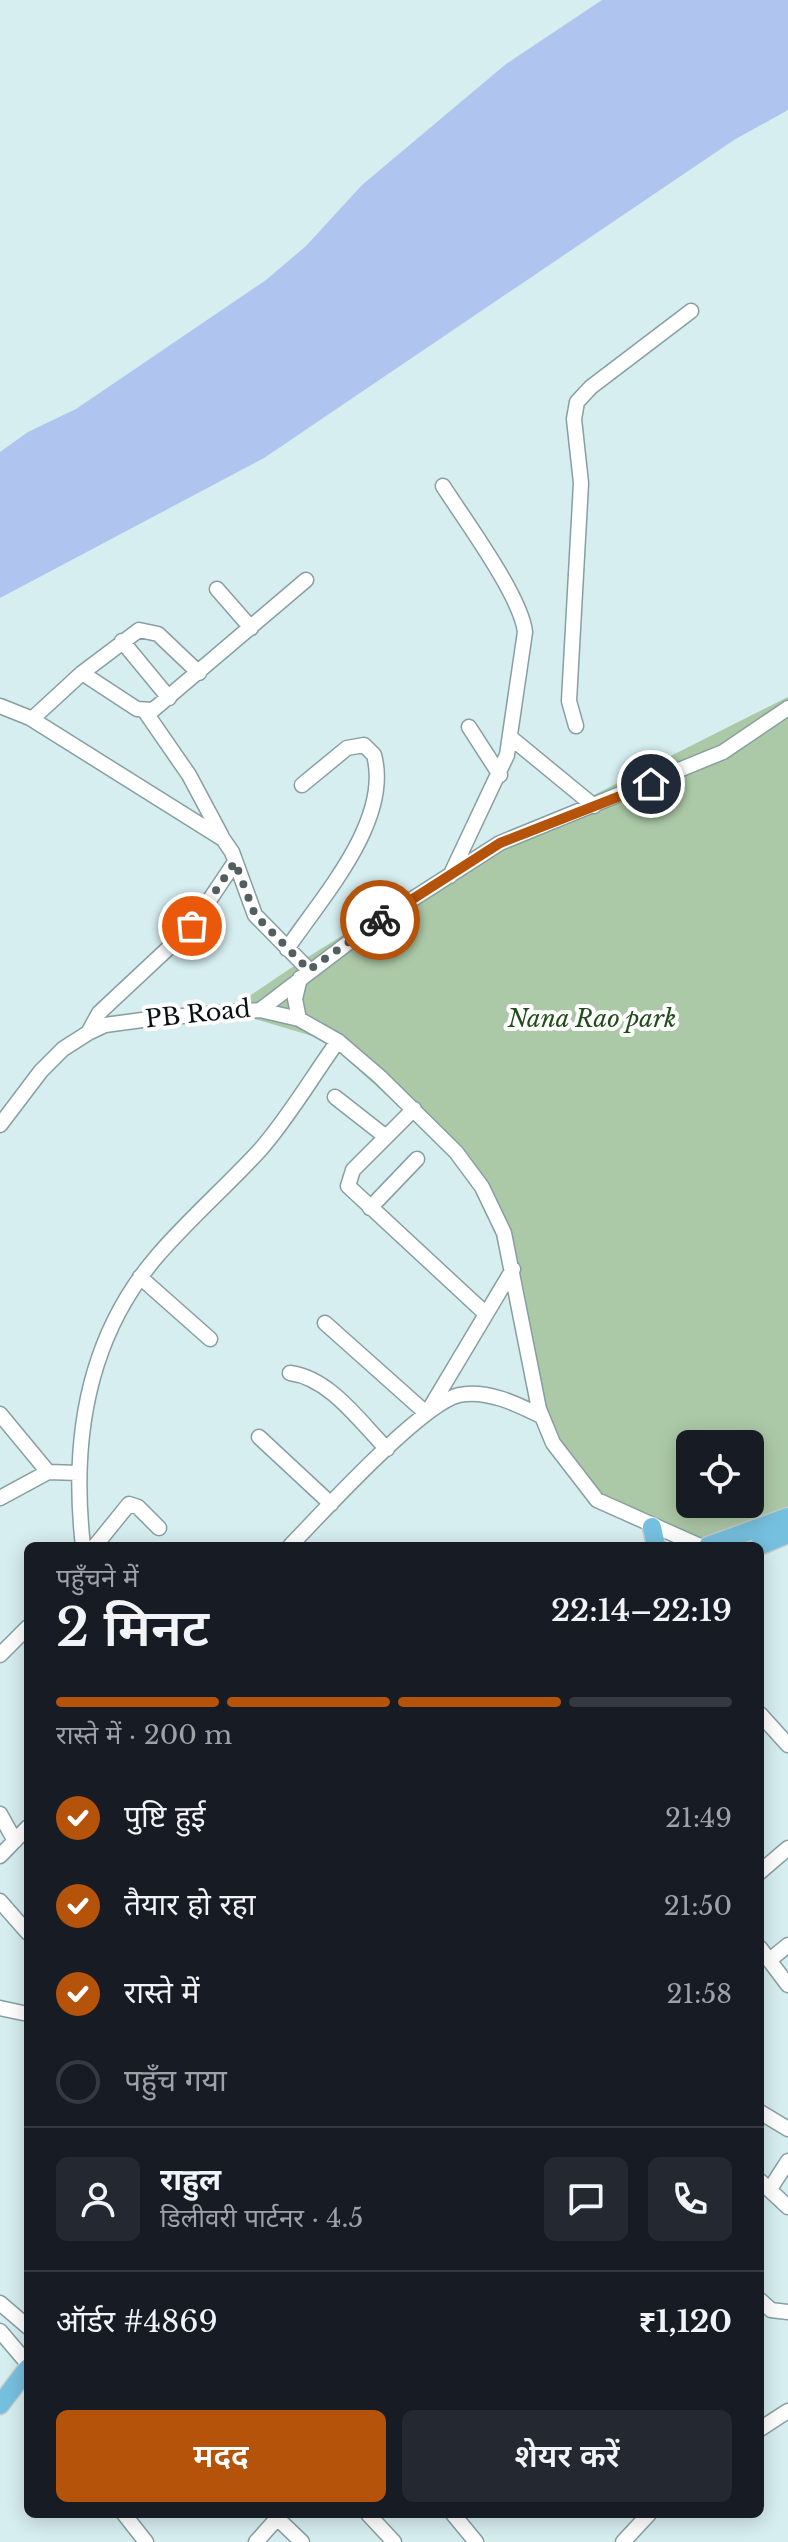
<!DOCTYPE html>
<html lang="hi">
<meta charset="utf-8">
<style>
:root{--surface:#171b24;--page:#242831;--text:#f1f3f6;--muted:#9ea1a6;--line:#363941;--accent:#b45309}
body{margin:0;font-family:"Libre Baskerville","Noto Sans Devanagari",serif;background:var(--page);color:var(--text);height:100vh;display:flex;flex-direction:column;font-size:30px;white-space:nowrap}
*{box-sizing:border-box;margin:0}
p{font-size:26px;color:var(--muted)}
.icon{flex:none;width:44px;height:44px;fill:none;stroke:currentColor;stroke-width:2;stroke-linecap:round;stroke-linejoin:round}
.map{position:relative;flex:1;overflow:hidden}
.sheet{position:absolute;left:24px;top:1542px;width:740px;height:976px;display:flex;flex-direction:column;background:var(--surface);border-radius:12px;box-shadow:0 4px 20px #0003}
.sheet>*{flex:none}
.buttons{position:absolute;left:676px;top:1430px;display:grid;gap:16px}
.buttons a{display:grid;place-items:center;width:88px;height:88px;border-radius:12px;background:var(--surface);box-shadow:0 4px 20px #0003;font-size:40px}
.pin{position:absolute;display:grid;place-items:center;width:68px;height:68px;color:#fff;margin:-34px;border:4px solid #fff;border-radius:50%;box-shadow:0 2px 8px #0007}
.courier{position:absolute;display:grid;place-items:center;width:80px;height:80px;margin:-40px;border:6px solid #b45309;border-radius:50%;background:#fff;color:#222;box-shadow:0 2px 10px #0007}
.summary em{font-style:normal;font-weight:600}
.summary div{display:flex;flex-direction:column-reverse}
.summary{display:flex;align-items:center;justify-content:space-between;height:136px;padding:0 32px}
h1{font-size:52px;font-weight:600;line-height:60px}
.bar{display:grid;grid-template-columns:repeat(4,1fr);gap:12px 8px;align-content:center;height:96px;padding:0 32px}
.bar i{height:10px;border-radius:6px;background:var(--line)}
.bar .on{background:var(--accent)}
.bar p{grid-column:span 4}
.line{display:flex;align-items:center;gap:20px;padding:0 32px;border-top:2px solid var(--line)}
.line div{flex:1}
.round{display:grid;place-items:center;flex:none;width:84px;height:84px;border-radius:12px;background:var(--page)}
ol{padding:0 32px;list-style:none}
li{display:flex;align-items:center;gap:24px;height:88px}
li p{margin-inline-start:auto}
li .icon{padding:8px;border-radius:50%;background:var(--accent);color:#fff;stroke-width:4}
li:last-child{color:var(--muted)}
li i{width:44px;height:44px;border:4px solid var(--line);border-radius:50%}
.cta{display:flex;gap:16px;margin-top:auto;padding:16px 32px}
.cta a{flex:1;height:92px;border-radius:12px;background:var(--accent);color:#fff;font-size:32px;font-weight:600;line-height:92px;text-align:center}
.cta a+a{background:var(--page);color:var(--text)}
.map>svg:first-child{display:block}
</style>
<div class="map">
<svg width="788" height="2542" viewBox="0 0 788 2542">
<rect width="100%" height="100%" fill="#d6eef0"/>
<!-- green -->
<path fill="#acc9a7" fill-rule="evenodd" d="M788,697V1519L708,1543L588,1489L551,1438L513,1269L468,1170L326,1040L228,1011C403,887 597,793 788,697ZM690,1444H750V1504H690Z"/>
<!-- water -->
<path fill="#afc5ef" d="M602,0H788V110L734,140L264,458L0,598V452L28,432L76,409L266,280L306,246L362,185L506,64Z"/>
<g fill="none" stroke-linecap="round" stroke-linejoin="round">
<defs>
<path id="minor" d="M443,486C464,519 521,596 525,632L507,755L450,876
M217,589L251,628
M122,641L169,698
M82,673L137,709L153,710L306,580
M0,706L30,718L223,839L232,852L255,915L309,970
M144,710L189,775L221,835
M32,719L82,673L139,630L158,634L199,673
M576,726L569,701L581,483L574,419L577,402L591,387L691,311
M469,727L500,775
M510,737L594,806
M287,949C321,898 392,821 374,755L364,745L347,748L302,785
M260,1010L299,1019L338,1041L380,1077L456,1152L482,1187L504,1233L539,1409L553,1443L597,1500L700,1546
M299,1019L295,999L300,978
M88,1033L99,1013L192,926L235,862
M335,1097L386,1137
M414,1109L353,1170L348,1186L486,1314
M0,1125L41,1071L63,1049L88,1033L105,1025L157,1018L260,1010L369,927L500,843L723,752L788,708
M370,1208L417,1159
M140,1277L210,1339
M325,1323L426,1413
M290,1373C330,1378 360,1422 387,1449
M430,1408L513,1269
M0,1414L48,1472L79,1473
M259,1437L331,1504
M0,1498L48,1472
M83,1546C71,1441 87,1337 158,1255C190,1218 227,1186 260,1150C289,1117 312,1077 338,1041
M95,1546L129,1504L138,1507L159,1528
M290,1546C321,1514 421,1404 459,1395C486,1389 517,1404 541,1416
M0,1655L28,1627
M760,1714L788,1745
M0,1814L15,1841
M0,1856L28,1827
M760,1872L788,1848
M0,1901L28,1933
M760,1948L788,1985
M771,1959L788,1945
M0,2008L23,2013
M760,2112L788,2129
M760,2181L788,2207
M770,2189L788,2161
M760,2300L771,2310L788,2312
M0,2303L28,2327
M0,2331L28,2364
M760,2429L788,2411
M124,2514L146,2542
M368,2514L394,2542
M453,2514L476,2542
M277,2518L302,2542
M256,2542L281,2514
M623,2542L649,2514"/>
<path id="major" d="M652,1527L656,1546
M708,1546L788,1517
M759,1546L788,1534
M0,2405L28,2368"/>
</defs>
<!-- minor casing -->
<use href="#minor" stroke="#889fa1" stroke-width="17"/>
<!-- major casing -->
<use href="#major" stroke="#c9cbcb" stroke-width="21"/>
<!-- minor -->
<use href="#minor" stroke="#fff" stroke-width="14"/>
<!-- major -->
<use href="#major" stroke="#76c0df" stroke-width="18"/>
</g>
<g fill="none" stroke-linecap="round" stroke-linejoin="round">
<!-- done -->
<path stroke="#515f60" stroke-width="8" stroke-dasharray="0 14.4" d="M192,926L235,862L255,915L309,970L380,920"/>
<!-- route -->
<path stroke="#b45309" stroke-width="10" d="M380,920L500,843L651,784"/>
</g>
<g text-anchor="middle" stroke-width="8" stroke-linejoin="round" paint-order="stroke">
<!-- street labels -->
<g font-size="24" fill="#091213" stroke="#fff">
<text transform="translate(198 1014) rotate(-6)" y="8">PB Road</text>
</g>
<!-- park labels -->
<g font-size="24" font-style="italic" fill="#214d1b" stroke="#fff">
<text x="592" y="1027">Nana Rao park</text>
</g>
</g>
</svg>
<div class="buttons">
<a><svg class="icon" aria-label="locate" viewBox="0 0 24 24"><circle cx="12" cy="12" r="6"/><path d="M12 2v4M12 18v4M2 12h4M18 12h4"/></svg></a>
</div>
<div class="pin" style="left:192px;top:926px;background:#ea580c"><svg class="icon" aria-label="bag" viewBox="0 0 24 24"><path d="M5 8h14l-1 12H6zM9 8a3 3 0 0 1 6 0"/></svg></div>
<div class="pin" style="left:651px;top:784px;background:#1f2937"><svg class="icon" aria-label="home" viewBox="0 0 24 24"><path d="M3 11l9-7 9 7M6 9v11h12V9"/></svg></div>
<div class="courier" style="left:380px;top:920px"><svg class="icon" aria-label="bike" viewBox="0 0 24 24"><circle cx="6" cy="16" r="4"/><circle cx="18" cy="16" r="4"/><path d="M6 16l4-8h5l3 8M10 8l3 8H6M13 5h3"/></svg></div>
<section class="sheet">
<div class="summary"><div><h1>2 मिनट</h1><p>पहुँचने में</p></div><em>22:14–22:19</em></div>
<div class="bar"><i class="on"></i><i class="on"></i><i class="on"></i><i></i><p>रास्ते में · 200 m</p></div>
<ol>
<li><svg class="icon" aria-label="check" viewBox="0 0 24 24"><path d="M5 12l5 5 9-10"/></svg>पुष्टि हुई<p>21:49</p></li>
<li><svg class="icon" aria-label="check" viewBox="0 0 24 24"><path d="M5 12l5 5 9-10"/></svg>तैयार हो रहा<p>21:50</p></li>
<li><svg class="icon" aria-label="check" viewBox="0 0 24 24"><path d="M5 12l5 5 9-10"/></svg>रास्ते में<p>21:58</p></li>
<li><i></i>पहुँच गया</li>
</ol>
<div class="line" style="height:144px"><a class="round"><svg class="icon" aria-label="person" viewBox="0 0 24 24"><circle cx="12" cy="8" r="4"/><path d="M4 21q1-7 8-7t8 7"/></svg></a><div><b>राहुल</b><p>डिलीवरी पार्टनर · 4.5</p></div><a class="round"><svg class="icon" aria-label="chat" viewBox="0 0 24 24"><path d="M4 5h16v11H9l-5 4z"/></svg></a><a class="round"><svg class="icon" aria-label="phone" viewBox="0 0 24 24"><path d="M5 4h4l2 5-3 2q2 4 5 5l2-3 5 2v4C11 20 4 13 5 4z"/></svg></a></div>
<div class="line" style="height:104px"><div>ऑर्डर #4869</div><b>₹1,120</b></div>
<div class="cta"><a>मदद</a><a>शेयर करें</a></div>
</section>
</div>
